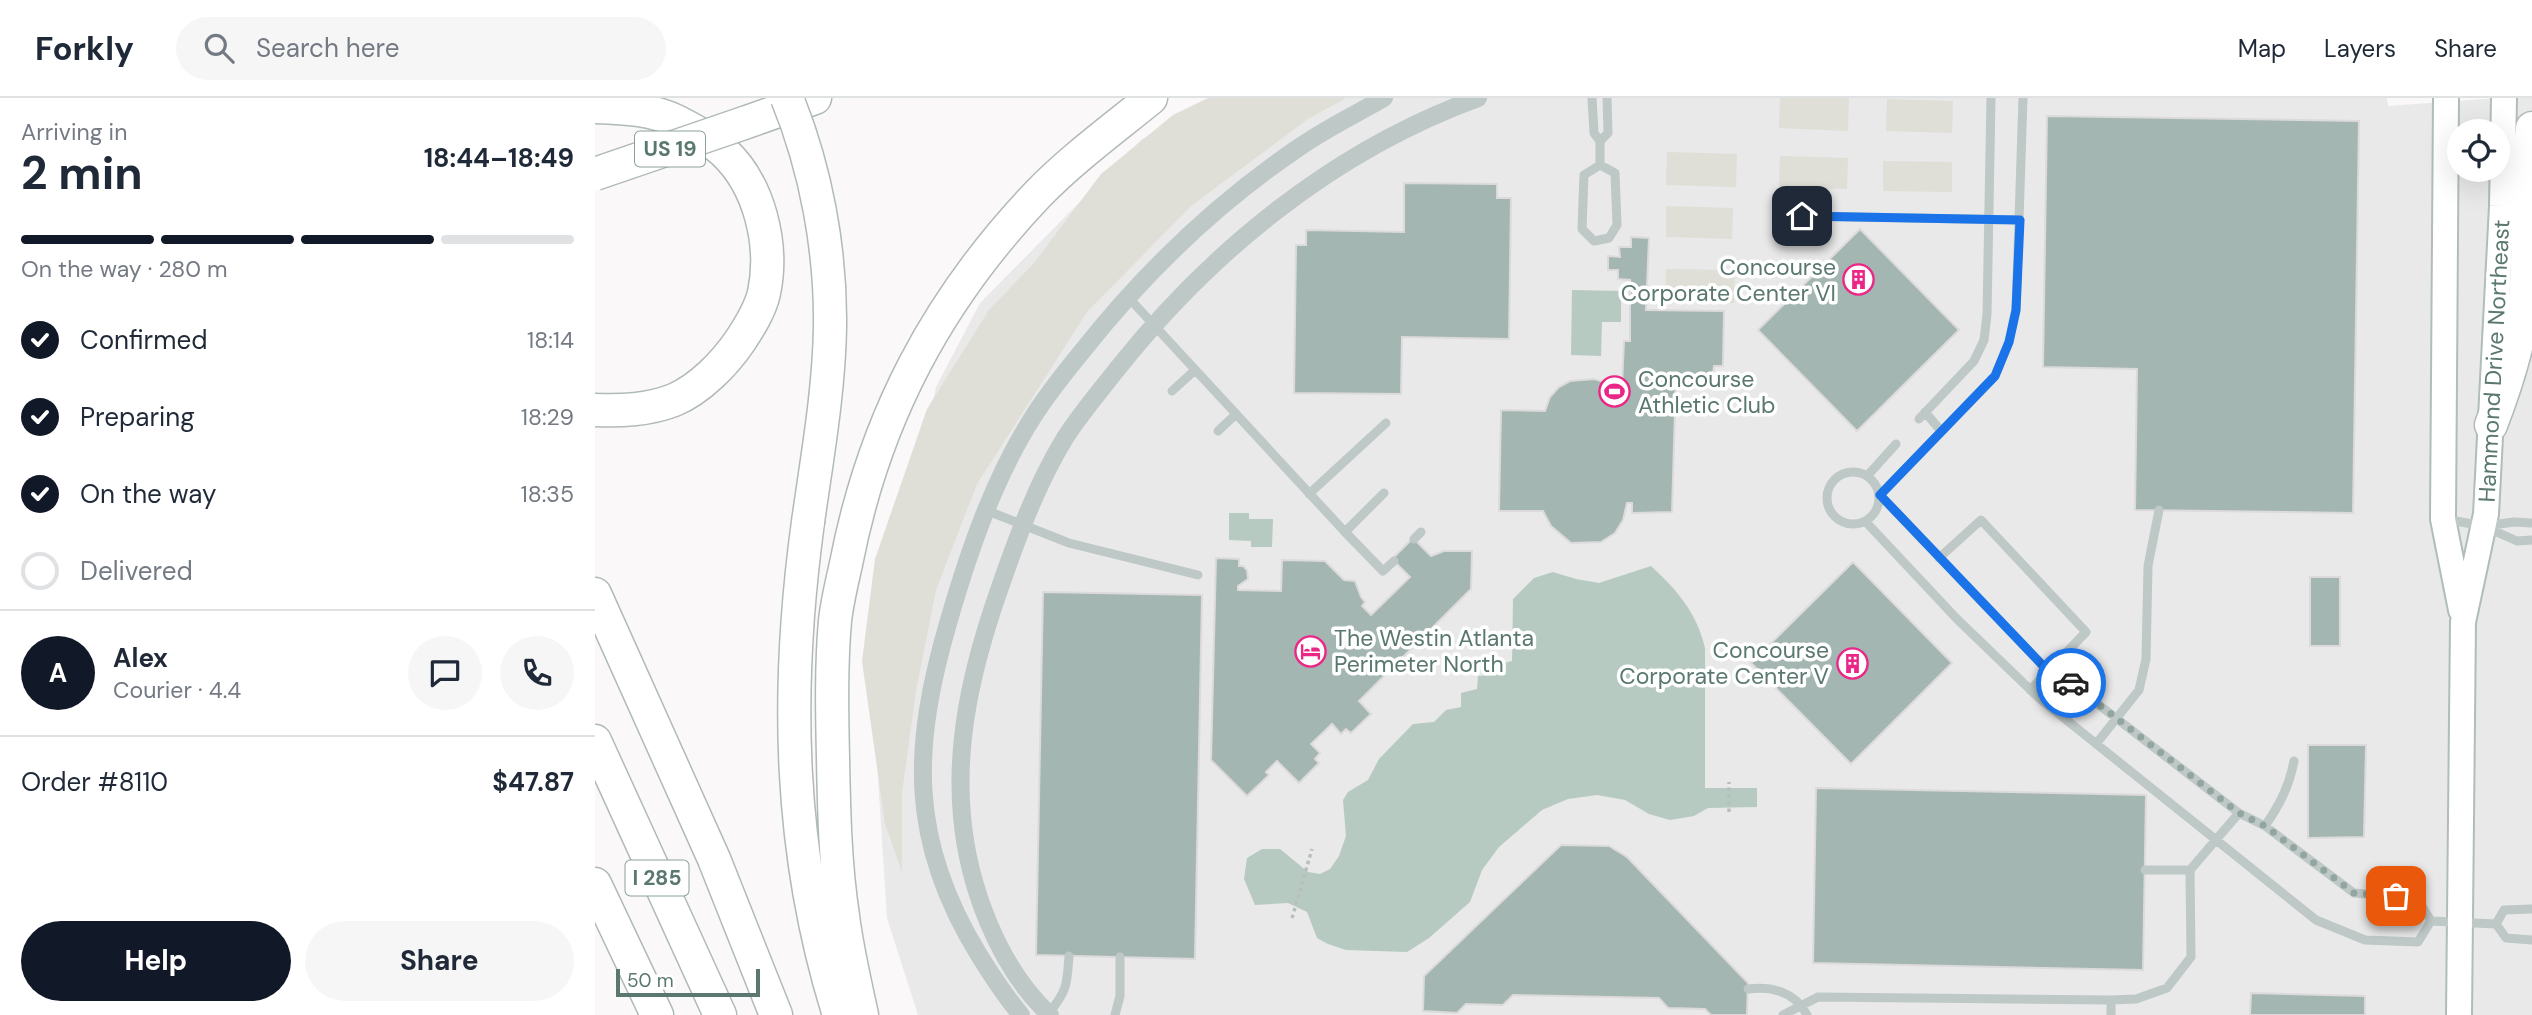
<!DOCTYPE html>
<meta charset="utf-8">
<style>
:root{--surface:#fff;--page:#f6f6f7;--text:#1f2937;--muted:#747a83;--line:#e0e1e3;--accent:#111827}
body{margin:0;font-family:"DM Sans",sans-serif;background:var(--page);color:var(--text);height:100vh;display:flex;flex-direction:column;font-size:26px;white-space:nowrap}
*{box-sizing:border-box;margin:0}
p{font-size:23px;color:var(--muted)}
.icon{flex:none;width:38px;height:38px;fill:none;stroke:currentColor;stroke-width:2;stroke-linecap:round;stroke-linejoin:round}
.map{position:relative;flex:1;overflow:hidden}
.panel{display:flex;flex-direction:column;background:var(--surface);width:595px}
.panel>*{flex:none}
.fabs{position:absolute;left:1852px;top:21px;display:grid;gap:14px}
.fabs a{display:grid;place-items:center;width:63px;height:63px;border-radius:50%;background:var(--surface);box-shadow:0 7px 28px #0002;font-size:35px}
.scale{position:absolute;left:21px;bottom:18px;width:144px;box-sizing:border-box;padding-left:7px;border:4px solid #5a7870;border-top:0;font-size:19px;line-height:24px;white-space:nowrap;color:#5a7870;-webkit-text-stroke:5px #fff;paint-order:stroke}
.pin{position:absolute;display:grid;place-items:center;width:60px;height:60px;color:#fff;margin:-30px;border-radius:14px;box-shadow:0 4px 10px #0006}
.courier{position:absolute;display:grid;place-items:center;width:70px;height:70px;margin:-35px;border:5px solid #1a73e8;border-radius:50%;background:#fff;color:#222;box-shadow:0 2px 9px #0007}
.head em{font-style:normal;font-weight:700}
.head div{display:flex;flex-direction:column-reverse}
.head{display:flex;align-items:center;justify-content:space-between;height:119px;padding:0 21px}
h1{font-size:46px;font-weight:700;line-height:52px}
.bar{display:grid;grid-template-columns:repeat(4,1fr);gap:10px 7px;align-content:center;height:84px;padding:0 21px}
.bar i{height:9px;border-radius:5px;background:var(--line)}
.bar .on{background:var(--accent)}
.bar p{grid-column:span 4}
.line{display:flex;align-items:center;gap:18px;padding:0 21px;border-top:2px solid var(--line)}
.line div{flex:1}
.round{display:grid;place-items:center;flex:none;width:74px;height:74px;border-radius:37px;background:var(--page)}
ol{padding:0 21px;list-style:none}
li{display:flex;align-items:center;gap:21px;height:77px}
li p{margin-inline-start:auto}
li .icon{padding:7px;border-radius:50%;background:var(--accent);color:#fff;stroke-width:4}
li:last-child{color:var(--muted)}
li i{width:38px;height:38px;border:4px solid var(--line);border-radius:50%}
.action{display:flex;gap:14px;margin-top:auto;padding:14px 21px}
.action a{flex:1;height:80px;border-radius:42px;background:var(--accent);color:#fff;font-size:28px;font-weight:700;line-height:80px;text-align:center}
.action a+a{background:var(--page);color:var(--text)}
header{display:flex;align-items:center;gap:42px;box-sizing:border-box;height:98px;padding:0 35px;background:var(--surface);border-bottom:2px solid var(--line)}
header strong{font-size:33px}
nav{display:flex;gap:38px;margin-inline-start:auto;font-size:24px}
.search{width:490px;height:63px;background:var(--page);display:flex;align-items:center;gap:18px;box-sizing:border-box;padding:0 24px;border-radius:38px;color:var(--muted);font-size:26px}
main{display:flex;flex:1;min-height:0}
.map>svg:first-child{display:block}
</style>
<header>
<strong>Forkly</strong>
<div class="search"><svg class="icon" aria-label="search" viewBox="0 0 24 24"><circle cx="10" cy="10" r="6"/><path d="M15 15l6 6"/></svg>Search here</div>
<nav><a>Map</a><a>Layers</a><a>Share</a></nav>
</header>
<main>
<section class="panel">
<div class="head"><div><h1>2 min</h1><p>Arriving in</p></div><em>18:44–18:49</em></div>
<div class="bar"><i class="on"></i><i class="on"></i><i class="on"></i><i></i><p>On the way · 280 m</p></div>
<ol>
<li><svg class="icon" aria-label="check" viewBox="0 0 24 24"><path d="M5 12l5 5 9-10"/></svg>Confirmed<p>18:14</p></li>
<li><svg class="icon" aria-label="check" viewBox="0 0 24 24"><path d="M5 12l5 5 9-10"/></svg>Preparing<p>18:29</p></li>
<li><svg class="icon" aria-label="check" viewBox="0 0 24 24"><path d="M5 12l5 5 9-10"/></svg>On the way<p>18:35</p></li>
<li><i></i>Delivered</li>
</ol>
<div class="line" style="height:126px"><b class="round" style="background:var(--accent);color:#fff">A</b><div><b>Alex</b><p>Courier · 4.4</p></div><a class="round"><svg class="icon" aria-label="chat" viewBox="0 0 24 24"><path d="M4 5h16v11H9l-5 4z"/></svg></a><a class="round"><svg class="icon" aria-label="phone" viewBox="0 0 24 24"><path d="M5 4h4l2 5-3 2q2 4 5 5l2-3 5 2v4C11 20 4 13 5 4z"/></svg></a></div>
<div class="line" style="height:91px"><div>Order #8110</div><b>$47.87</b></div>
<div class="action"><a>Help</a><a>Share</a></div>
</section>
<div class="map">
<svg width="1937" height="917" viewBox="0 0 1937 917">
<rect width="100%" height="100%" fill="#faf8f8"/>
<!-- built -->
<path fill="#e8e9e8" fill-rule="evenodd" d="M627,0H1792L1793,8L1904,0H1937V917H323L292,820L280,633L327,357L341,289L385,205L547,41ZM1864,33H1902V72H1864Z"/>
<!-- green -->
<path fill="#dfdfd7" d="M613,0H751L713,21L596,108L492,214L382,386L341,492L321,593L307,695V774L290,726L267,563L280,461L332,311L394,212L439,165L506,76L578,17Z
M1185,0H1254L1253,33L1184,30Z
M1292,1L1358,3L1357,35L1291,33Z
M1072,54L1142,56L1141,89L1071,87Z
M1185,58L1253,60L1252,91L1184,90Z
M1288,63L1357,64V94L1288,93Z
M1071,108L1138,110L1137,141L1071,139Z
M1071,171L1140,172L1139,205L1070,204Z"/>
<!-- water -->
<path fill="#b7cac1" d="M977,192L1026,193V224H1007L1006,258L976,257Z
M634,415H654V421H678L677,449H656V443L634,442Z
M1056,468C1082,492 1102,515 1110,550V690H1162V709L1113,710L1099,718L1075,722L1054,716L1030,702L1002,697L973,701L947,712L904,749L887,772L875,804L834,840L812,854L751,852L733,846L722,840L712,814L693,805L660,807L649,781L652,760L667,751H685L713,774L725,776L735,771L744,758L751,738L748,702L753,694L773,682L784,661L818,626L839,624L851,612L866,609V595L882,591L883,578L899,577L901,567L917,563L918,501L939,480L958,474L981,481L1004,485Z"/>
<!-- building -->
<path fill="#a4b6b1" stroke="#dcdada" stroke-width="2" d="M1452,18L1764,23L1758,415L1540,412L1542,271L1448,269Z
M809,85L902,86V100H916L914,241L807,239L806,296L699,295L701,147H711V132L809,134Z
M1265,131L1364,232L1262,333L1163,232Z
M1036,139L1054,140L1051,212L1129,213L1128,268H1119L1118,276L1081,278L1077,414L1037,415V405H1032L1028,422L1020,435L1006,444L976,445L956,428L948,413H904L906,312L950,313L955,299L964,289L975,283L999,281L1027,289L1029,243H1035V182L1023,181V172H1013V158L1025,159L1024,149H1036Z
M818,440L836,458L849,453H877L876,491L764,603L776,616L756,635L751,631L746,636L737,626L716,646L725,655L720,661L724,665L704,685L682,663L671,674L674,677L652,698L616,662L621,460L644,461V468H648L652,472L653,481L643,488V492L686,493L687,462L730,463L749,482L760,483L766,499L770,504L767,508L776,517L815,479L797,461Z
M1258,464L1357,565L1256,666L1156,565Z
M1715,479H1745V548H1715Z
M448,494L607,497L600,861L441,857Z
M1713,647H1771L1769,739L1713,740Z
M1221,690L1551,697L1548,872L1218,865Z
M966,747L1014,748L1032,759L1153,885L1152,917H1116L1110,911L1073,910L1064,900L918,897L908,907L871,906L862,915L828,913L829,878Z
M1656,895L1770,898V917H1655Z"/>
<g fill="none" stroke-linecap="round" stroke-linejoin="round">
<defs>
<path id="secondary" d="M1851,0L1848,421L1866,512
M1864,917L1868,524L1891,416L1907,108L1909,0"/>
<path id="highway" d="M0,9C28,10 58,11 83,24C97,31 116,42 128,53C165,87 179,147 169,195C165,212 155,228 145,243C130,265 105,291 79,302C53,312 27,313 0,312
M149,25L220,0
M1896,327C1911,288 1924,249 1929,208C1936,149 1930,89 1937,30
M213,424C190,592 193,755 244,917
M0,496L119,761L181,917
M0,643L125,917
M0,786L62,917
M267,917C260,884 252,851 248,818C240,766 239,712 238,660C237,615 236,568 240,523C242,504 247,484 251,466C279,321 342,202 443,96C477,61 518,31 556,0"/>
</defs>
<!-- secondary casing -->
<use href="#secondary" stroke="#b0bdba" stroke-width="28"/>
<!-- highway casing -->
<use href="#highway" stroke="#b0bab8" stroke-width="35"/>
<!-- path -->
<path stroke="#b7bfbd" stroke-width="3.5" stroke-dasharray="3.5 3.5" stroke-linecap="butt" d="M1134,714V684
M697,820L717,751"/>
<!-- lane -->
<path stroke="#bec8c6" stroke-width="9" d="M997,0L999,35L1005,43L1013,35L1012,0
M1005,43V67
M1005,67L1020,75L1022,127L1014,140L999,143L987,131L989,77Z
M1207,118L1425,122
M533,199L750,434
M577,293L599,273
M1330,314L1346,333
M1324,321L1379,263L1389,242L1392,216L1396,0
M623,333L640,317
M1232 400a26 26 0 1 1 52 0a26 26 0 1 1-52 0Z
M1273,377L1301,346
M789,395L750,434L788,473L799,463
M714,396L791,325
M393,413L474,445L603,477
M1850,421L1888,428L1922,443L1937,442
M1270,423L1362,521L1444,600L1721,822L1770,842L1823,844L1836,823L1822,800L1759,795L1670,728L1644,715L1469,580L1454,574L1285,397L1400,278L1414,244L1421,213L1428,0
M1890,428L1919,424L1937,425
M819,441L826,434
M1344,460L1386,422L1491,534L1435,592
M1501,646L1544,592L1551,561L1553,468L1564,412
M1670,728C1685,706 1694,689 1699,663
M1550,772H1595
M1836,823L1901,826
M1901,826L1909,812L1937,811
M1901,826L1911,840L1937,842
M1153,891C1177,888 1200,894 1212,917
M454,915C472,893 472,887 474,858
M520,917L525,898V859
M1188,917L1223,899L1516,902
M1516,917V902L1541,901L1572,890L1596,859L1595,772L1644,715"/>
<!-- street -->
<path stroke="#bec8c6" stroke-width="18" d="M426,917C410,898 397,878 384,857C313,742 317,648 354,522C374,453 399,380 438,319C453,295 471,273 489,251C551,173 623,104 706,48C732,30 761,16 789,0
M455,917C403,869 373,787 367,718C360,642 378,567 403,495C421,443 441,387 470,340C486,315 505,293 523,270C617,152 740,52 883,0"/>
<!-- secondary -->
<use href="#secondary" stroke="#fff" stroke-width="24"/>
<!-- highway -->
<use href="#highway" stroke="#fff" stroke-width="32"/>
<defs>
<path id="highway-bridge" d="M192,0C221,71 236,152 235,229C234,294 222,360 213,424
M0,76L149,25"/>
</defs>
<!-- highway-bridge casing -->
<use href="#highway-bridge" stroke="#b0bab8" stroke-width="35" stroke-linecap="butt"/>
<!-- highway-bridge -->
<use href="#highway-bridge" stroke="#fff" stroke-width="32"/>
</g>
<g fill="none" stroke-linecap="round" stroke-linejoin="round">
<!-- done -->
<path stroke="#92a5a0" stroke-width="7" stroke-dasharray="0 12.6" d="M1476,585L1644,715L1670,728L1759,795L1801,798"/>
<!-- route -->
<path stroke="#1a73e8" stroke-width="9" d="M1207,118L1425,122L1421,212L1414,244L1400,278L1285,397L1454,574L1476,585"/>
</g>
<!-- icons -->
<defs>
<symbol id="building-ring" viewBox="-11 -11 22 22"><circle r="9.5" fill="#fff" stroke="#ec2687" stroke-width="1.5"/><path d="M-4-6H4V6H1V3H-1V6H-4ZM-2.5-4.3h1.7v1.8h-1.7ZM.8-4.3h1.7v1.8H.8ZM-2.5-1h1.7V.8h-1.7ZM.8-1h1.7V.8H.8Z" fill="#ec2687"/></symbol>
<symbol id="stadium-ring" viewBox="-11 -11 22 22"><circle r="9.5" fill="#fff" stroke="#ec2687" stroke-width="1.5"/><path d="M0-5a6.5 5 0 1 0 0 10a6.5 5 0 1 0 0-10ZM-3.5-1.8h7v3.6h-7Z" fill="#ec2687"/></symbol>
<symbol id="hotel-ring" viewBox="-11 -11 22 22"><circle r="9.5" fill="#fff" stroke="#ec2687" stroke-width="1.5"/><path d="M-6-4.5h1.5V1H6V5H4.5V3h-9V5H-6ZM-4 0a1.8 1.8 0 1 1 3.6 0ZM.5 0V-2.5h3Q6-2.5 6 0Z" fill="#ec2687"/></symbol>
</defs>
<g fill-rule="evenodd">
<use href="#building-ring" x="1246" y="164" width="35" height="35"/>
<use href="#stadium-ring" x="1002" y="276" width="35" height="35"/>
<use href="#hotel-ring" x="698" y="536" width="35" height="35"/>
<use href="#building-ring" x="1240" y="548" width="35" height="35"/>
</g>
<g text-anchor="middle" stroke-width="7" stroke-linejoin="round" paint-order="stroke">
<!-- shield labels -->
<g fill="#fff" stroke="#8ca09b" stroke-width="2">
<rect x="40" y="33.5" width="70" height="35" rx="5"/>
<rect x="30.5" y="762.5" width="63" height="35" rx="5"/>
</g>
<g font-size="21" font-weight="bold" fill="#5a7870">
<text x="75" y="58">US 19</text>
<text x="62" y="787">I 285</text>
</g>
<!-- poi labels -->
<g font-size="23" fill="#5a7870" stroke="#fff" text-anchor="end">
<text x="1241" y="177">Concourse<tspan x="1241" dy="26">Corporate Center VI</tspan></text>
<text x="1043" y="289" text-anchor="start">Concourse<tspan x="1043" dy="26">Athletic Club</tspan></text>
<text x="739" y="548" text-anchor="start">The Westin Atlanta<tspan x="739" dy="26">Perimeter North</tspan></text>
<text x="1234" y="560">Concourse<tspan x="1234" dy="26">Corporate Center V</tspan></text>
</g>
<!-- street labels -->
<g font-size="23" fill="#5a7870" stroke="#fff">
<text transform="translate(1899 263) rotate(-87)" y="8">Hammond Drive Northeast</text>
</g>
</g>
</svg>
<div class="fabs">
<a><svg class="icon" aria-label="locate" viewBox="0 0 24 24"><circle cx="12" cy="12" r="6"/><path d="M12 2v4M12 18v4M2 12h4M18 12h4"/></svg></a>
</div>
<div class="scale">50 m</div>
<div class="pin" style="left:1801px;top:798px;background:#ea580c"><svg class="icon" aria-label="bag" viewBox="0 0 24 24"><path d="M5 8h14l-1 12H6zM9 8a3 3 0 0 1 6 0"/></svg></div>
<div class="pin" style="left:1207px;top:118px;background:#1f2937"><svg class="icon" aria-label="home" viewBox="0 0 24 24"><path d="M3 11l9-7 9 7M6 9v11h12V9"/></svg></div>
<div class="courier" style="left:1476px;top:585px"><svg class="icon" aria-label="car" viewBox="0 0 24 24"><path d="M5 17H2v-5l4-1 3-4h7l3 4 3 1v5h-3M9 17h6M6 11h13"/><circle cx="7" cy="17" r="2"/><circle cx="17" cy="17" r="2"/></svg></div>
</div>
</main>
